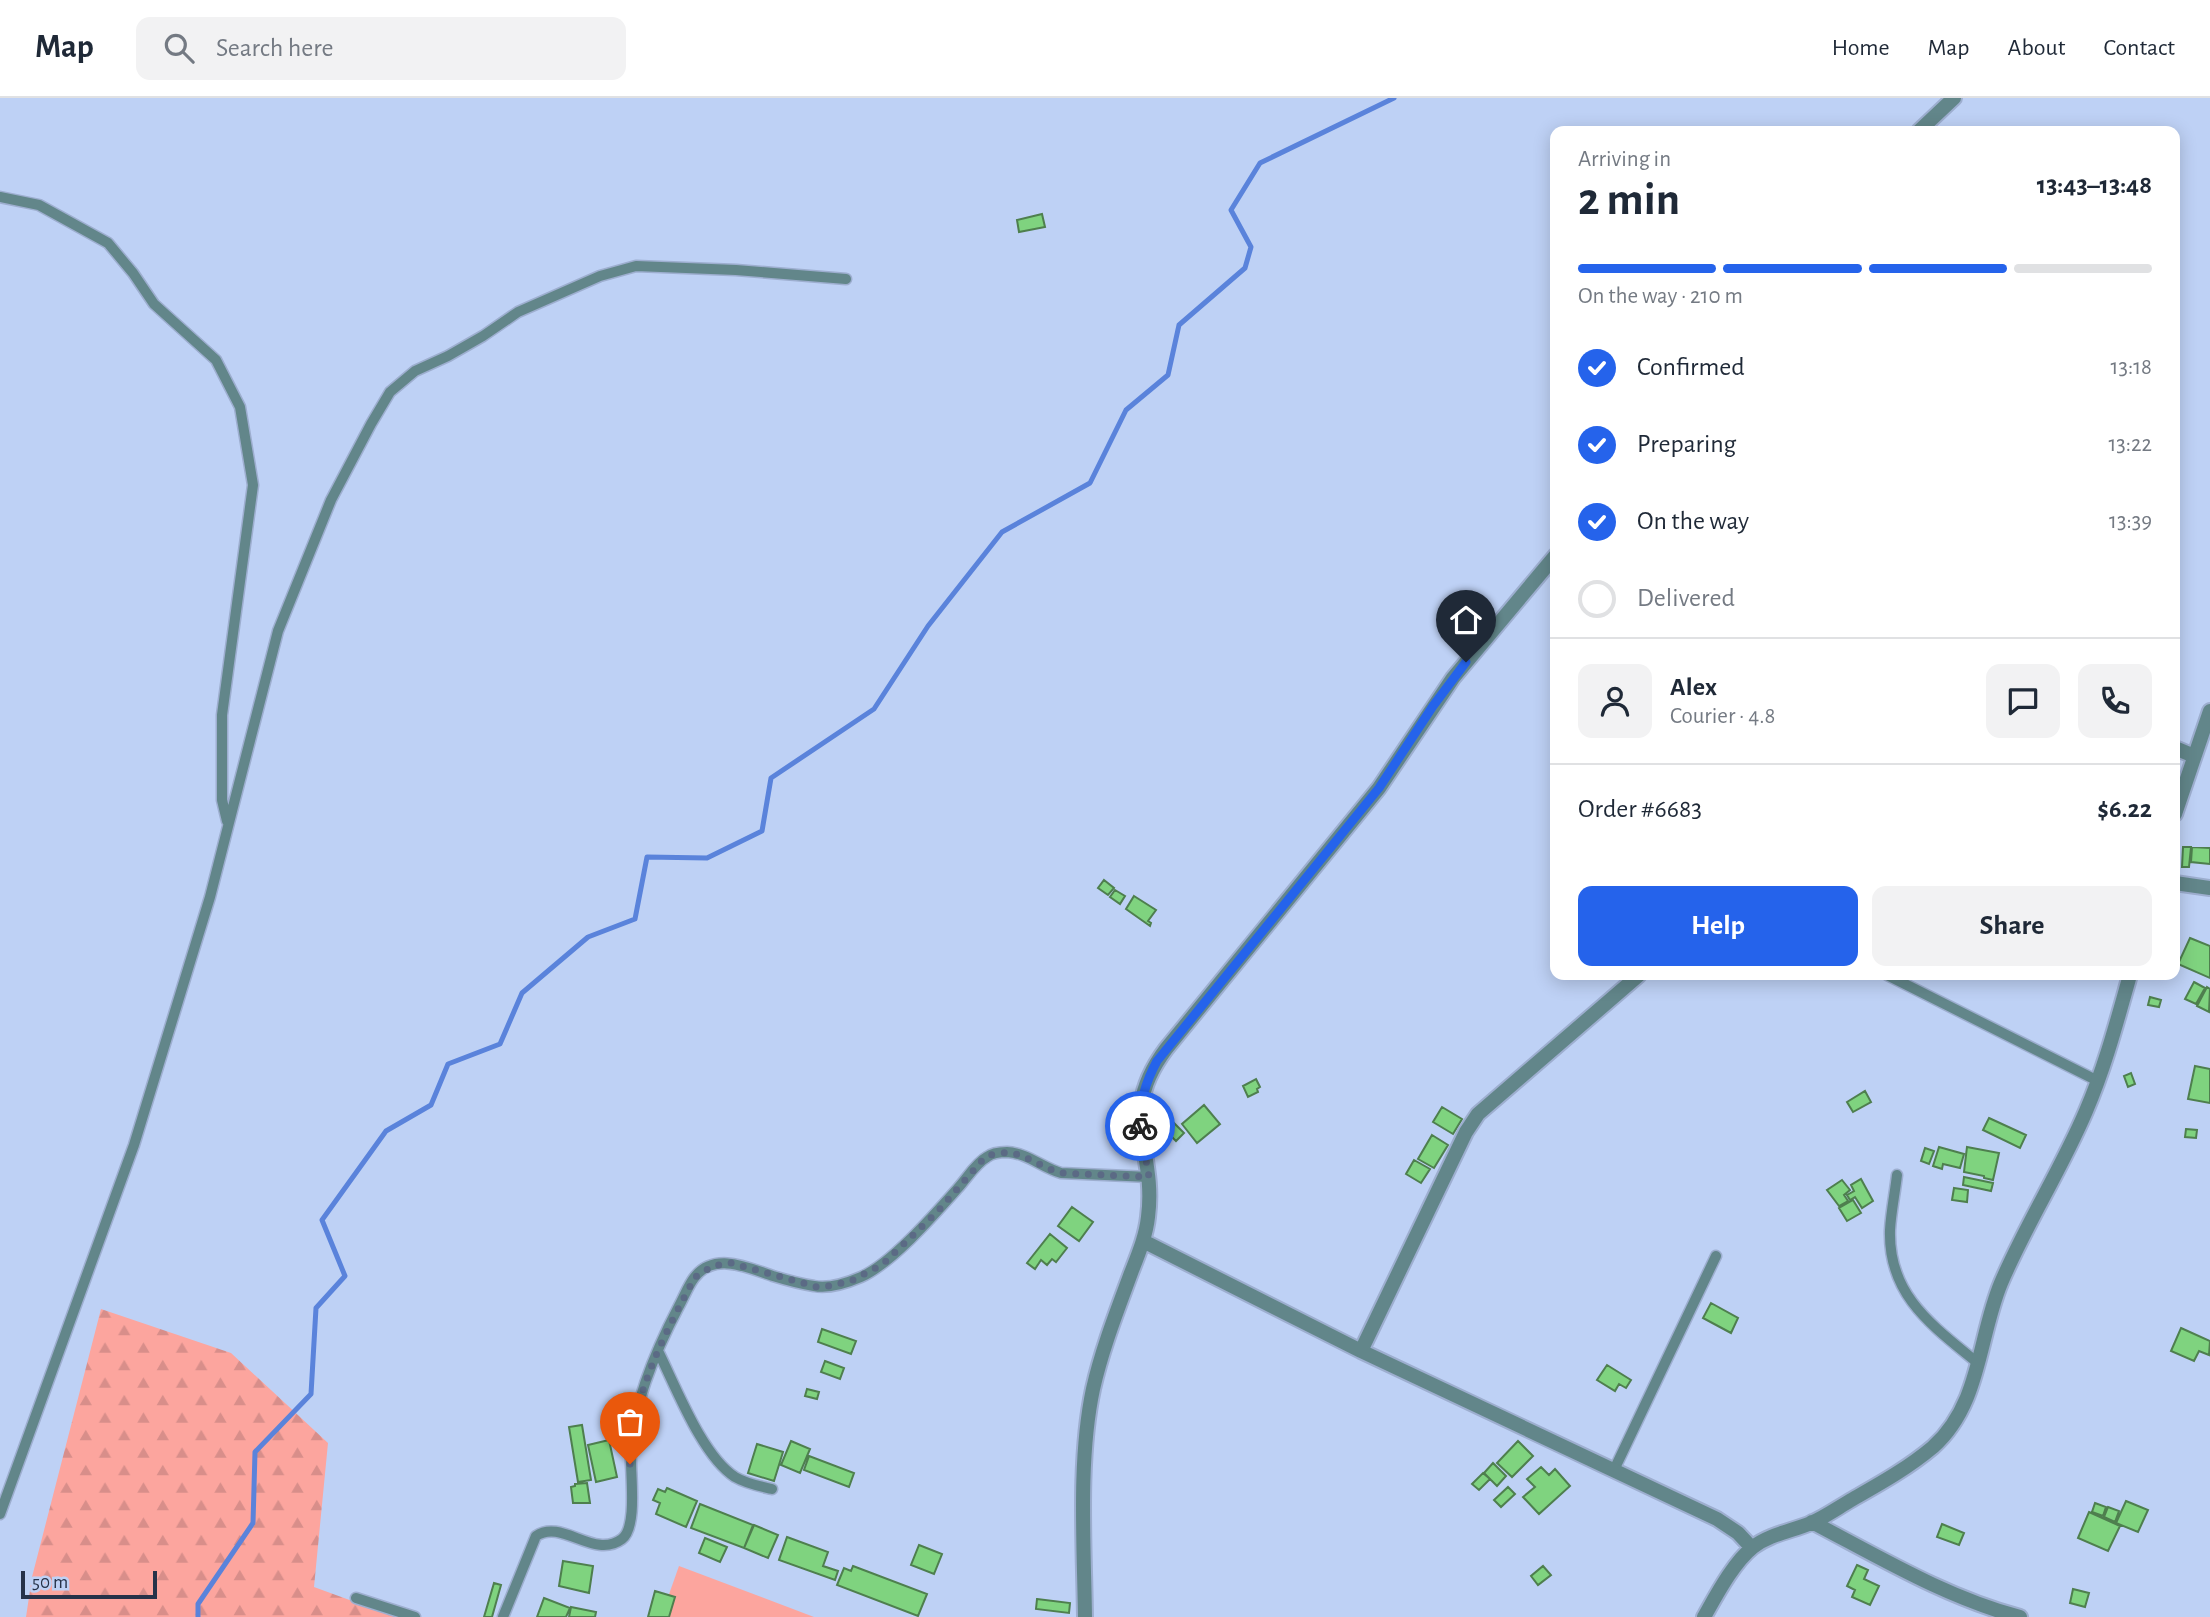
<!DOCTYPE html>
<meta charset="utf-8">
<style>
:root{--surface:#fff;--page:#f2f2f3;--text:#1f2937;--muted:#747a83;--line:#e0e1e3;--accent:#2563eb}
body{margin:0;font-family:"Alegreya Sans",sans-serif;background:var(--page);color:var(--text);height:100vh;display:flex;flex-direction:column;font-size:26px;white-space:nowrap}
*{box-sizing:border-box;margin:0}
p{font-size:23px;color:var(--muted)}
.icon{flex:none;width:38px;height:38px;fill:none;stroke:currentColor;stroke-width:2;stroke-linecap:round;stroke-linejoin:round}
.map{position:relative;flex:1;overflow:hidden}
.drawer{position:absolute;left:1550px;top:28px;width:630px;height:854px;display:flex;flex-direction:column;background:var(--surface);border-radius:14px;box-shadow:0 4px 18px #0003}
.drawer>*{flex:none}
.scale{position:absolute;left:21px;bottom:18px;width:136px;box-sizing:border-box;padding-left:7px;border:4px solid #263249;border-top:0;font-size:19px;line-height:24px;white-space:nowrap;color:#263249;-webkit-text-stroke:5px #bed1f5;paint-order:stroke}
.pin{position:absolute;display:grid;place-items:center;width:60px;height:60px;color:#fff;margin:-72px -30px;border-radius:50% 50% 50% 0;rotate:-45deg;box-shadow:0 0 7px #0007}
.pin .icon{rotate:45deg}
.courier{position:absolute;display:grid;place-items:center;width:70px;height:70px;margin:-35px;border:5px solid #2563eb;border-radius:50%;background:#fff;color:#222;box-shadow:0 2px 9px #0007}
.overview em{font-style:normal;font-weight:700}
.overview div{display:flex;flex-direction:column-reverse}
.overview{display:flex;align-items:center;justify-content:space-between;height:119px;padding:0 28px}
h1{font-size:46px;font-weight:700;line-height:52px}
.bar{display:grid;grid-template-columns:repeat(4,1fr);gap:10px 7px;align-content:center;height:84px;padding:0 28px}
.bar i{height:9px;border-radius:5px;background:var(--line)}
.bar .on{background:var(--accent)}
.bar p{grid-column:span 4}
.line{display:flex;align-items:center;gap:18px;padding:0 28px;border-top:2px solid var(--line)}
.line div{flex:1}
.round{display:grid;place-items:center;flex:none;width:74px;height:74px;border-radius:14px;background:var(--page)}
ol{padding:0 28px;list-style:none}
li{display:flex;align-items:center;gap:21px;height:77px}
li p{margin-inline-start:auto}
li .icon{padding:7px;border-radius:50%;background:var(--accent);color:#fff;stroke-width:4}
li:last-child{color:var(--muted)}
li i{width:38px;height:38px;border:4px solid var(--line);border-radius:50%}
.action{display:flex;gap:14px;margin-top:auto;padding:14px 28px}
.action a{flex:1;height:80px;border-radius:14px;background:var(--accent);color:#fff;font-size:28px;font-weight:700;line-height:80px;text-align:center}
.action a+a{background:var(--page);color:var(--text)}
header{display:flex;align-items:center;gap:42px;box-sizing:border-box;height:98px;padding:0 35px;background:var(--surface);border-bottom:2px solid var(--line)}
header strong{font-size:33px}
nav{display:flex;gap:38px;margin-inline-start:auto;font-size:24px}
.search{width:490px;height:63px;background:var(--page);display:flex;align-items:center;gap:18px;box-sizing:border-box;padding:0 24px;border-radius:14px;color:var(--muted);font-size:26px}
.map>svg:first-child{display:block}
</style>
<header>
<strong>Map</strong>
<div class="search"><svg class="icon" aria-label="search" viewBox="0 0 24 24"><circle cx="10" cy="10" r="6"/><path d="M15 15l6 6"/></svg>Search here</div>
<nav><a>Home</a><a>Map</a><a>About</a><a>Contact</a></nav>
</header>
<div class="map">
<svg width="2210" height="1519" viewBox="0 0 2210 1519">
<defs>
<pattern id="forest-firs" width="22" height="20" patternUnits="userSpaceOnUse" patternTransform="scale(1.75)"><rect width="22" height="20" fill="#fca59e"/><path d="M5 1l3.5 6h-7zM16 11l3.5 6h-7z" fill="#d88e8a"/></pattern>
</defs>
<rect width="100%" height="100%" fill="#bed1f5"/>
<!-- forest -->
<path fill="url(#forest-firs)" d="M101,1211L231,1255L328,1345L314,1489L396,1519H26L32,1479Z"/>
<!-- garden -->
<path fill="#fca59e" d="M679,1468L814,1519H661Z"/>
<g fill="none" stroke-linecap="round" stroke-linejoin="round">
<!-- stream -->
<path stroke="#5a83db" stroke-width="5" d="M198,1519V1506L253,1425L255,1354L311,1296L316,1210L345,1178L322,1122L386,1033L431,1007L448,966L500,946L522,895L588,839L635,821L647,759L707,760L762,733L771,680L874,611L928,528L1002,434L1090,385L1126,312L1168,277L1179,227L1245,170L1251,149L1231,112L1260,65L1394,0"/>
</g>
<!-- building -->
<path fill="#7fd37f" stroke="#4e7f4e" stroke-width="2" d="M1042,116L1045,129L1019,134L1017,122Z
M2183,749H2191L2189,769H2182Z
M2192,749L2210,750V766L2191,764Z
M1104,782L1114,790L1108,797L1098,790Z
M1115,792L1125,798L1120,806L1110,799Z
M1134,798L1156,812L1148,823L1151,825L1150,828L1126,811Z
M2190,840L2210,848V880L2178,866Z
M2194,884L2205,890L2196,906L2185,901Z
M2207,889L2210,891L2209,914L2197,908Z
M2150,899L2161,902L2159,909L2148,907Z
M2195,968L2210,971V1005L2188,1001Z
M2131,975L2135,986L2128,989L2124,978Z
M1256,981L1260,989L1257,991L1258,994L1248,999L1243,988Z
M1865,993L1871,1004L1853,1014L1847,1004Z
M1204,1007L1220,1026L1197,1045L1182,1026Z
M1442,1009L1462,1021L1453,1036L1433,1024Z
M1989,1020L2026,1037L2020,1050L1983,1032Z
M1172,1023L1184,1035L1176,1043L1164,1031Z
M2186,1031L2197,1032L2196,1040L2185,1039Z
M1432,1037L1448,1047L1434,1070L1418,1061Z
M1939,1049L1964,1056L1960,1070L1943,1066L1942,1071L1933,1068Z
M1967,1049L1999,1055L1993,1082L1984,1080V1078L1964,1074Z
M1925,1050L1934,1053L1929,1066L1921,1063Z
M1414,1062L1430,1071L1421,1085L1406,1076Z
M1964,1079L1993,1085L1991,1093L1963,1087Z
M1861,1081L1873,1103L1862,1110L1855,1099L1850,1102L1847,1097L1854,1093L1851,1087Z
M1842,1082L1850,1092L1844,1097L1848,1103L1839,1108L1827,1092Z
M1954,1090L1968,1092L1967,1104L1952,1102Z
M1853,1102L1861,1115L1847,1123L1839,1110Z
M1072,1109L1093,1124L1079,1143L1058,1128Z
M1050,1136L1067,1150L1056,1164L1052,1161L1047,1167L1041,1162L1035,1171L1027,1165Z
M1711,1205L1738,1220L1731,1235L1703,1220Z
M2181,1230L2210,1243L2209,1257L2199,1253L2194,1263L2171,1253Z
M822,1231L856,1243L851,1256L818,1244Z
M825,1263L844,1270L840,1281L821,1274Z
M1607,1267L1631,1282L1626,1290L1619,1286L1615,1293L1597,1282Z
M807,1291L819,1294L817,1301L805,1298Z
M582,1327L591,1382L578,1384L569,1329Z
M609,1342L617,1379L596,1384L588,1347Z
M791,1343L810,1351L800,1375L781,1367Z
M1518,1343L1533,1358L1512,1379L1497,1365Z
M757,1346L783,1354L774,1383L748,1375Z
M809,1358L854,1375L849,1389L804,1372Z
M1493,1365L1506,1378L1497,1388L1484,1375Z
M1541,1369L1549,1377L1555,1371L1570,1388L1539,1416L1523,1399L1535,1389L1527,1381Z
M1483,1375L1490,1381L1479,1392L1472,1386Z
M587,1385L590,1405H573L571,1389L575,1388V1386Z
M1508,1389L1515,1396L1501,1409L1494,1402Z
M667,1390L697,1403L686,1429L656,1416L660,1405L653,1402L658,1391L665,1394Z
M2126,1403L2148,1412L2138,1434L2116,1425Z
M2095,1405L2106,1409L2103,1418L2092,1414Z
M700,1406L753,1427L744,1450L691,1430Z
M2108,1409L2119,1413L2115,1424L2104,1419Z
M2089,1414L2120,1428L2108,1453L2078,1440Z
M1942,1426L1964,1435L1959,1447L1937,1439Z
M754,1427L778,1437L768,1460L744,1450Z
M787,1439L828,1454L823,1468L838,1473L835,1482L779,1462Z
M705,1440L727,1449L720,1464L699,1455Z
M919,1447L942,1456L934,1476L911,1467Z
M563,1463L593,1468L589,1495L559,1488Z
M1857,1467L1868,1472L1864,1481L1879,1488L1870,1507L1852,1499L1855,1492L1847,1488Z
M853,1468L927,1496L918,1518L837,1487L844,1470L851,1473Z
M1543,1468L1551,1477L1538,1487L1531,1478Z
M494,1485L501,1487L492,1519H484Z
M2073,1491L2089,1495L2085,1509L2070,1505Z
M655,1493L675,1499L669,1519H648Z
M544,1500L570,1510L566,1519H537Z
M1037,1501L1070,1505L1069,1515L1036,1511Z
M571,1509L596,1514L595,1519H569Z"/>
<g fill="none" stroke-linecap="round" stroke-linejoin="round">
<defs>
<path id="service" d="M0,99L39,107L108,145L133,175L154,206L216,262L240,309L253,387L222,617V702L227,723
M1887,877L2098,983
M1897,1077C1895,1095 1891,1114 1890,1132C1888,1198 1933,1228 1979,1266
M658,1253C676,1289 702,1358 735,1379C747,1386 759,1388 772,1391
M1614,1372L1716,1158
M0,1416L134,1047L210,799L278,533L331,402L371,326L390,294L415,273L448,258L483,238L518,214L600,178L636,168L736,172L846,181
M356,1500L415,1519
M503,1519L536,1438C562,1420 594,1462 622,1441C639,1428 629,1369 631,1348C635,1300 657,1250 679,1208C684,1199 688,1188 694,1180C714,1153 749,1170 773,1178C786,1182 801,1186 814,1188C829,1191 847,1185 861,1179C892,1165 934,1117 958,1090C967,1080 976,1065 987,1059C992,1055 1001,1054 1007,1054C1027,1055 1043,1070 1061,1075L1149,1079"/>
<path id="minor" d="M1919,33L1954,0
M2175,650L2194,658
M2175,716L2210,613
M2175,785L2210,790
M1143,1143L1361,1253L1717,1421L1738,1435L1752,1450
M1361,1253L1466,1034L1478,1016L1639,877
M1812,1424C1879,1459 1947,1500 2020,1519
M1085,1519C1084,1446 1078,1362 1093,1291C1102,1251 1117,1213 1131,1175C1138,1157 1146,1138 1148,1119C1157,1050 1116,1018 1166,951L1379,690L1453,580L1556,457
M1704,1519C1716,1498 1733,1465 1753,1449C1770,1436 1792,1433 1811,1425C1825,1419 1839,1409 1853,1401C1881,1385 1908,1370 1933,1349C1981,1306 1978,1240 2001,1185C2026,1126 2061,1072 2086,1013C2105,969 2117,923 2130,877"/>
</defs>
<!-- service casing -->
<use href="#service" stroke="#9daecf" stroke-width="13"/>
<!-- minor casing -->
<use href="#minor" stroke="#9daecf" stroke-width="18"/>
<!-- service -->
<use href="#service" stroke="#62868a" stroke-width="10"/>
<!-- minor -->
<use href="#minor" stroke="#62868a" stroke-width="14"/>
</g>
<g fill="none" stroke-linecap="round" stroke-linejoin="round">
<!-- done -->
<path stroke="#5b6a85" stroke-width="7" stroke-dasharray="0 12.6" d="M630,1366C631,1299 664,1237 695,1179L713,1168L731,1165L817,1189L829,1188L851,1183L883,1166L938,1113L985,1059C1019,1046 1032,1067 1061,1075L1149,1079L1140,1028"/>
<!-- route -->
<path stroke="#2563eb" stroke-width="9" d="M1140,1028C1140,1004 1145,985 1157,963L1379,690L1433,608L1466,564"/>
</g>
</svg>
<div class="scale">50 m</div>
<div class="pin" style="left:630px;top:1366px;background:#ea580c"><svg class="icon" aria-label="bag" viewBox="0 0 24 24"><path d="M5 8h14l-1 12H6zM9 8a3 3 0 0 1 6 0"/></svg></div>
<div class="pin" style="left:1466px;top:564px;background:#1f2937"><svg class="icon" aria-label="home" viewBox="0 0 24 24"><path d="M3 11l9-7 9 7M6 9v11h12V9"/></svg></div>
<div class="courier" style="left:1140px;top:1028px"><svg class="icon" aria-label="bike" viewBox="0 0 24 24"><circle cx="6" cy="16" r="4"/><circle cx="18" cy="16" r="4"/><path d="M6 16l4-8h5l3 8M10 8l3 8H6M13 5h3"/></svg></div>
<section class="drawer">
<div class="overview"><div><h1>2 min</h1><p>Arriving in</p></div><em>13:43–13:48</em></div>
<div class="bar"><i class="on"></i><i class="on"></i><i class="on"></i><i></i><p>On the way · 210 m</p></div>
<ol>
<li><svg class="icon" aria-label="check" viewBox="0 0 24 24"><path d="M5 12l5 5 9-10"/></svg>Confirmed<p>13:18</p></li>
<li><svg class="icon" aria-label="check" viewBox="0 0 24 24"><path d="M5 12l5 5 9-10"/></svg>Preparing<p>13:22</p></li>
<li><svg class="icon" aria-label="check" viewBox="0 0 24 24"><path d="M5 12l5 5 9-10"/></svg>On the way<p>13:39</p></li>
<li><i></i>Delivered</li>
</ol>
<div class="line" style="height:126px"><a class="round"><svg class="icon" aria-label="person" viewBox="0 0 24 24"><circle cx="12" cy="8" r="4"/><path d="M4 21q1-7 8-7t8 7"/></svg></a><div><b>Alex</b><p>Courier · 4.8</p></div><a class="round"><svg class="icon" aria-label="chat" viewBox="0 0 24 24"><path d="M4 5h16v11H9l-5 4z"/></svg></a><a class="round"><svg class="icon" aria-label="phone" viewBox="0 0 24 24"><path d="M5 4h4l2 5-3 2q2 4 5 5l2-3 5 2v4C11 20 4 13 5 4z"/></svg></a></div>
<div class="line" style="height:91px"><div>Order #6683</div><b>$6.22</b></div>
<div class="action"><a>Help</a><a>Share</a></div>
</section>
</div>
